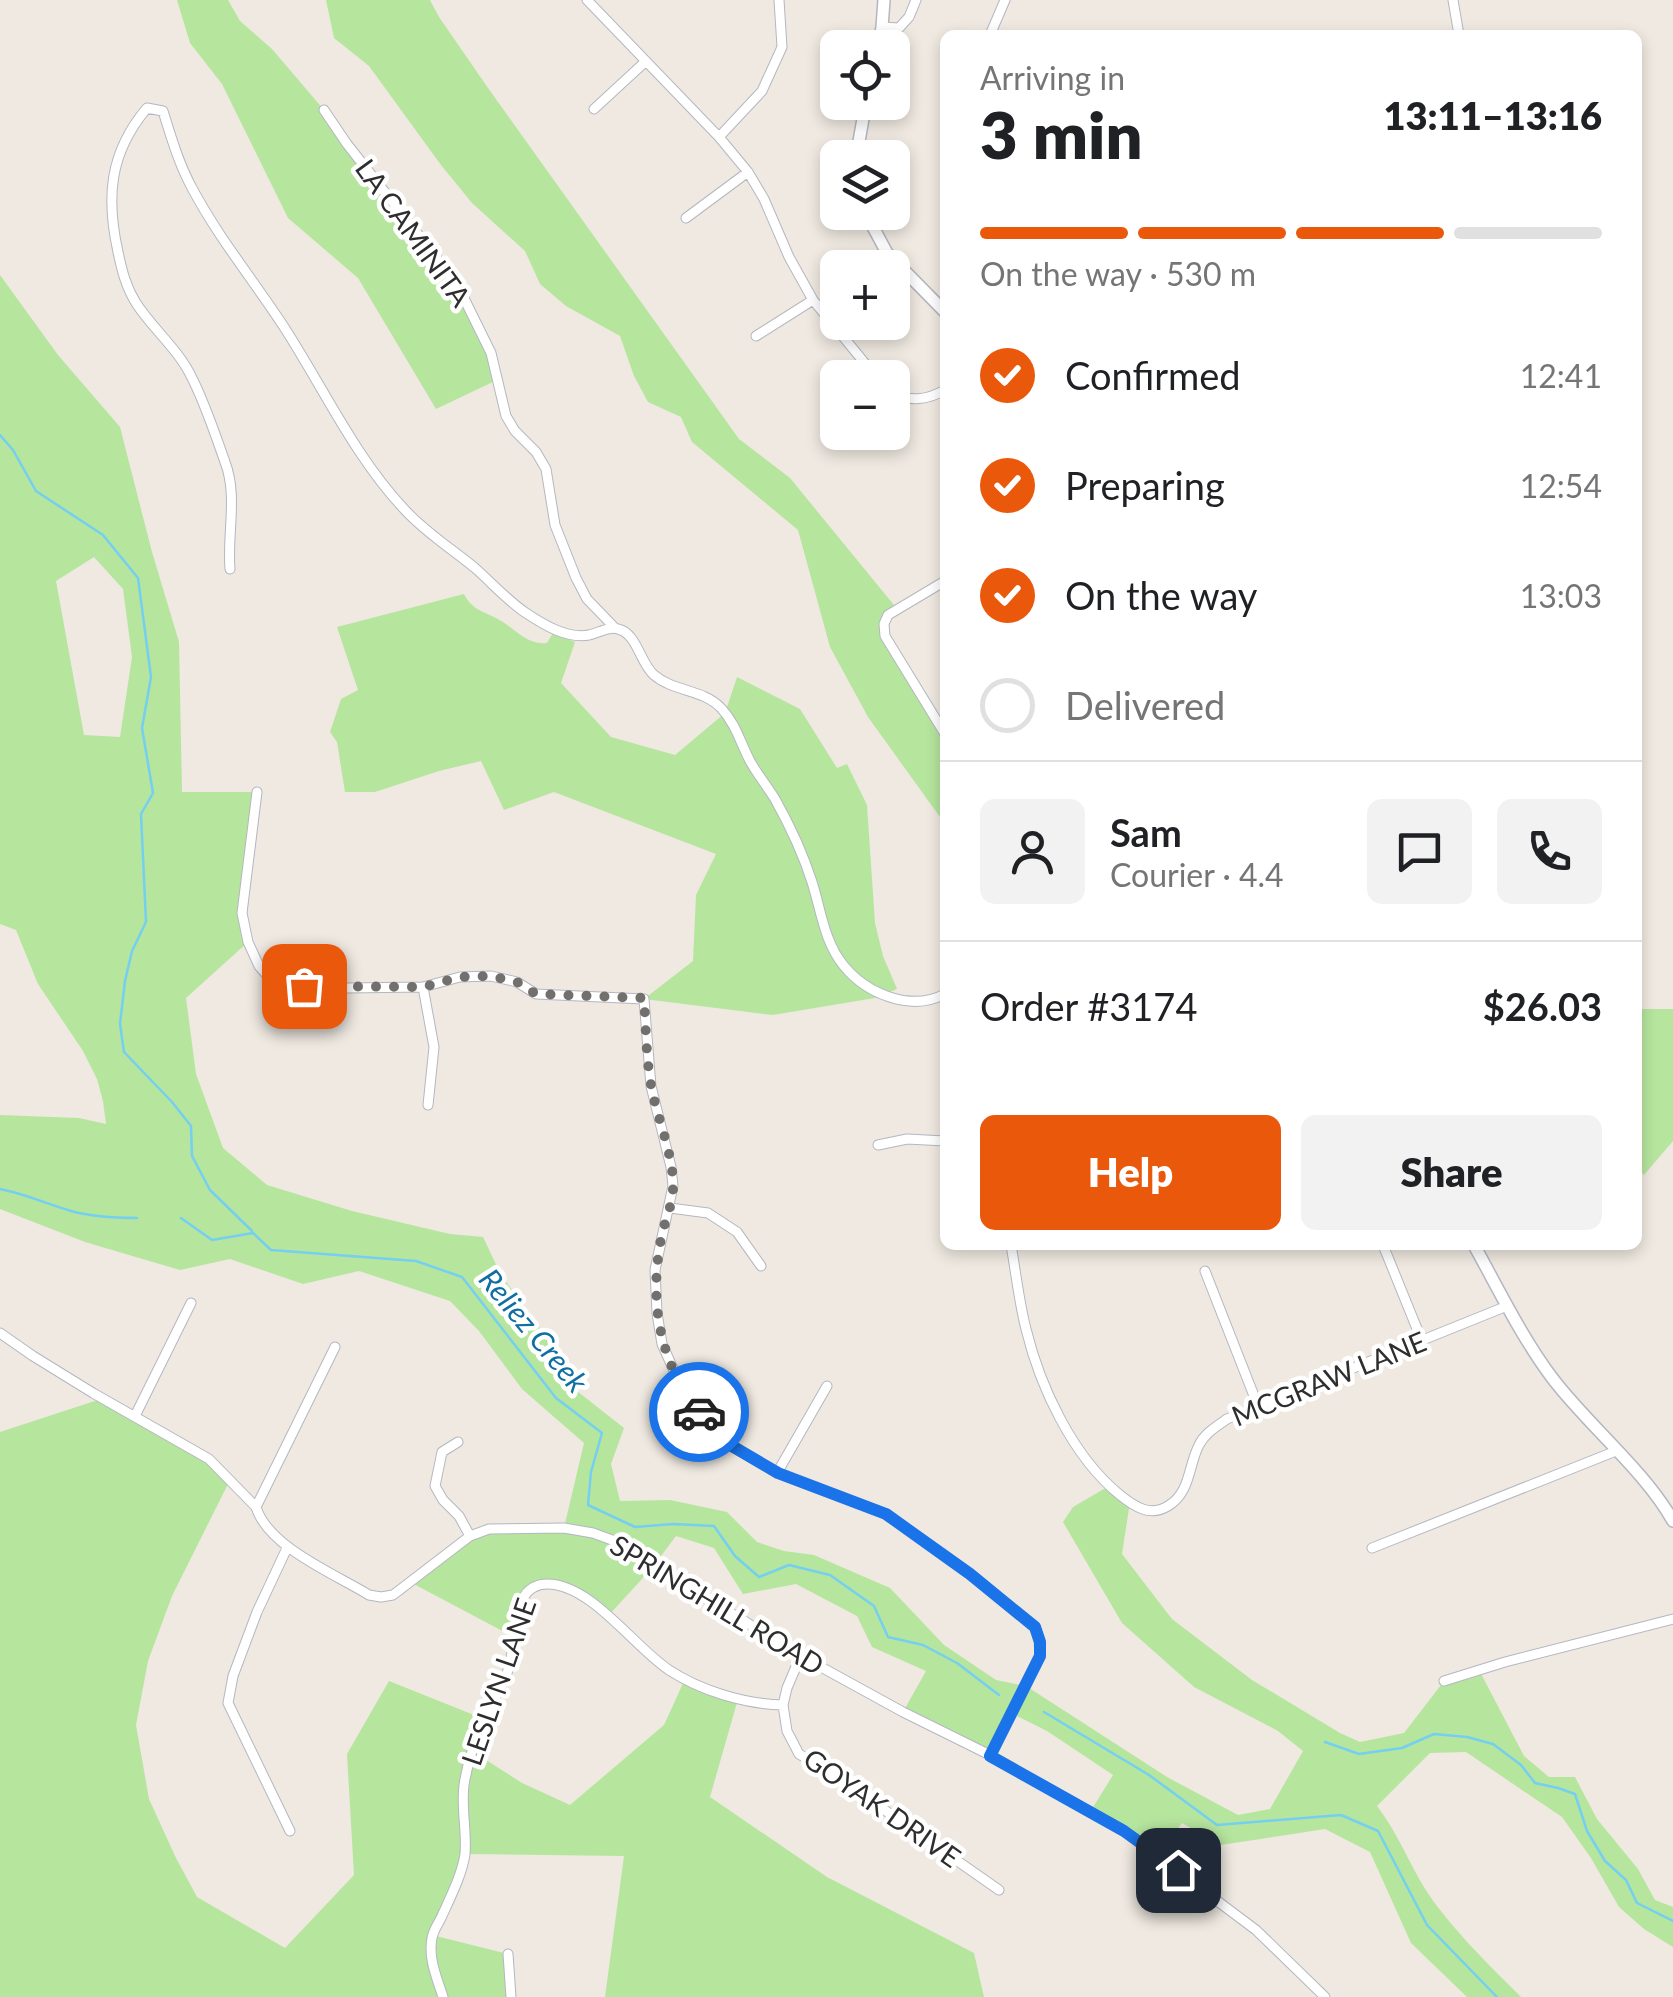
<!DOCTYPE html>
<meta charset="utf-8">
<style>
:root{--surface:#fff;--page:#f2f2f2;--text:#202124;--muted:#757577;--line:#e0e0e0;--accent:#ea580c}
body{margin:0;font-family:Lato,sans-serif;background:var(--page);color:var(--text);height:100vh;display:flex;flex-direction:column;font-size:38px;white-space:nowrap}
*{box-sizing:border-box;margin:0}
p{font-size:32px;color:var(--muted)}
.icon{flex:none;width:55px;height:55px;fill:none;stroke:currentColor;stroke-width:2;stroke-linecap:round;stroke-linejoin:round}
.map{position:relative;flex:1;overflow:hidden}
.sheet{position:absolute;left:940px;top:30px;width:702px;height:1220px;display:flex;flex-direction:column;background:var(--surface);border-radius:15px;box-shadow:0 5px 15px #0003}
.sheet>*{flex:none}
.buttons{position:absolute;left:820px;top:30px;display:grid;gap:20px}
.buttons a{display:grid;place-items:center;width:90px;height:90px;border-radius:15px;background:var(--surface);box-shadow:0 5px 15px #0003;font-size:50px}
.pin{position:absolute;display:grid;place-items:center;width:85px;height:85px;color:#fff;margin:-42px;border-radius:20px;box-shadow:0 5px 15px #0006}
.courier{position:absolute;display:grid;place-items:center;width:100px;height:100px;margin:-50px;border:8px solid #1a73e8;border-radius:50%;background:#fff;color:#222;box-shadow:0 2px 12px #0007}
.headline em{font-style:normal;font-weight:800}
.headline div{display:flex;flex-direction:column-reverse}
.headline{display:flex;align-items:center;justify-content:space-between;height:170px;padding:0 40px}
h1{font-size:65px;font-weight:800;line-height:75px}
.bar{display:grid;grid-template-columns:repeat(4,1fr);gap:15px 10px;align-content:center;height:120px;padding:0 40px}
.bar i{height:12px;border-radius:8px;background:var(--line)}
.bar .selected{background:var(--accent)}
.bar p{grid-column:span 4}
.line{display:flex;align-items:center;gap:25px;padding:0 40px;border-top:2px solid var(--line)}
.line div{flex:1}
.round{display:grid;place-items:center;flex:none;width:105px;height:105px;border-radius:15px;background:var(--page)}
ol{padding:0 40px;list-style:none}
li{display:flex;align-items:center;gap:30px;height:110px}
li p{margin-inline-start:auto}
li .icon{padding:10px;border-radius:50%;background:var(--accent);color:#fff;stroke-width:4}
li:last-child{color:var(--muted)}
li i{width:55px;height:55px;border:5px solid var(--line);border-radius:50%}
.action{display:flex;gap:20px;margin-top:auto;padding:20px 40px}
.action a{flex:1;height:115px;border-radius:15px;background:var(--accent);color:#fff;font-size:40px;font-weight:800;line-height:115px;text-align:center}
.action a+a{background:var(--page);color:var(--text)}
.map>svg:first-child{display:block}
</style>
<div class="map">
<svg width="1673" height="1997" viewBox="0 0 1673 1997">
<rect width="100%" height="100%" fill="#efe9e1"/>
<!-- green -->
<path fill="#b6e59e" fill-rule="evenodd" d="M177,0H228L240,21L272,49L324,110L466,301L497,380L436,409L358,278L288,218L222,84L190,43Z
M326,0H430L439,17L488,88L739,439L790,478L898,610L888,616L885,636L945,734V824L868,717L830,647L798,530L692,442L681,417L648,402L634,376L620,336L566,306L540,284L525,251L472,203L441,165L369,66L334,38Z
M0,275L58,355L120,427L152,552L179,642L182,792H257L243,891L248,942L186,998L196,1074L223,1148L267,1185L352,1211L450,1234L483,1237L501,1275L543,1332L568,1384L624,1428L611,1464L620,1501L670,1500L727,1512L757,1542L784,1551L814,1555L890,1588L944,1645L996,1680L1026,1686L1167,1777L1238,1815L1270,1809L1303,1751L1278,1731L1194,1687L1122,1623L1063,1522L1073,1507L1109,1486L1130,1502L1122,1554L1172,1619L1252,1680L1340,1733L1360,1742L1404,1733L1444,1681L1479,1670L1524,1756L1549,1777H1575L1597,1819L1638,1869L1655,1900L1673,1907V1947L1644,1929L1619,1907L1591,1858L1562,1817L1466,1752L1430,1753L1377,1806C1401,1837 1413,1875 1437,1906C1462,1939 1492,1968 1521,1997H1467L1411,1943L1370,1852L1325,1829L1221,1845L1182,1823L1158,1856L1090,1812L1113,1775L1047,1731L1013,1714L990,1755L903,1712L926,1671L872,1647L857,1616L796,1584L743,1594L714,1548L676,1536L652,1568L608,1616L576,1593L542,1584L523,1598L514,1637L410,1582L445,1554L489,1529L564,1528L584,1443L522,1389L479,1331L450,1301L359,1271L303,1284L230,1259L180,1270L85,1242L0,1209V1115L79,1118L106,1124L103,1101L97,1079L83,1051L38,984L16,930L0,924ZM94,557L123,589L132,657L120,737L84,735L56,581Z
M464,594C473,612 488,612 503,622C518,632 528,645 547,643L553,633L575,642L561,683L611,737L675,755L725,713L737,677L800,709L837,768L847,764L867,805L875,923L883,956L897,989L875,998L773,1015L644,999L693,961L696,895L716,854L554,792L504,810L481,761L439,771L375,792H345L337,742L330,732L341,699L358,690L337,627Z
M1638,1009H1673V1141L1644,1175L1638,1169Z
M107,1397L192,1448L230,1480L172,1596L148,1661L136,1725L149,1799L176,1858L197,1897L285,1948L354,1875L347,1754L389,1681L484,1719L472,1751L522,1783L570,1805L664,1725L685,1679L738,1699L710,1797L827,1877L974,1953L984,1997H605L624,1856L465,1854L432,1935L508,1954L511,1997H0V1432Z"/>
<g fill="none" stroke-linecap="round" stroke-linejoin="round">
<!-- stream -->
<path stroke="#75cff0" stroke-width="2.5" d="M0,435L13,450L36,491L103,535L138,578L151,677L142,728L153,793L141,814L146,922L132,951L125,981L120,1024L124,1052L172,1102L191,1126L192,1156L210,1190L252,1231
M0,1189C25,1194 47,1204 71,1211C93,1217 115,1218 137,1218
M181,1218L212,1240L253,1233L271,1250L416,1261L462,1277L556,1398L602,1433L591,1472L588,1505L635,1527L673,1524L714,1526L735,1556L759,1577L789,1565L830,1575L874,1606L888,1637L923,1645L957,1663L999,1695
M1044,1712L1149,1775L1217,1825L1341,1815L1378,1831L1427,1925L1497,1997
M1325,1742L1359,1754L1402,1748L1434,1734L1467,1737L1493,1744L1521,1765L1535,1783L1558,1788L1575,1794L1587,1831L1605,1861L1626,1880L1637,1903L1673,1921"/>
<defs>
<path id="minor" d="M587,0L719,137L748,172L764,199L789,257L813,300L877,378
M1453,0L1459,35
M882,27L899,28L909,17L916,0
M990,35L1005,0
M594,109L645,62
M324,110L347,144L457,284L491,353L506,416L515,431L536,452L546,469L555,525L576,578L587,599L614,627
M719,137L762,91L782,47L779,0
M686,218L748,172
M756,336L813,300
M892,393C911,402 927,400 945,390
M853,443L868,432
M230,569C227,533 238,496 225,462C215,434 205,403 191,376C178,349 152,328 136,303C126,287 122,271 118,252C106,198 109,153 147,108L163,111C171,137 179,164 192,188C218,237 254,281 284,327C324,389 355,457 405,510C426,533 452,549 475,568C492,583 508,601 526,613C544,625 567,639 589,635C598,633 610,626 618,629C637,633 640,663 654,675C674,692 703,689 721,708C736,724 740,742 750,761C757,774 767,786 775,799C789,824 803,854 812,882C821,910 824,942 844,966C867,994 911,1012 945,994
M945,581L888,615L884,624L885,636L945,734
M257,792L242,913L248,942L259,966L267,975L279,981L304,986L347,988L423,987L460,977L491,976L517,982L536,994L644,999L651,1086L671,1167L673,1186L655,1270L657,1313L662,1344L684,1393L720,1439L777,1473L886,1514L970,1574L1035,1627L1039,1641L1040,1656L990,1755
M423,987L434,1047L428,1105
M878,1145L907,1139L945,1141
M670,1208L708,1213L737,1232L761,1266
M1011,1245C1016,1273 1019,1302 1026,1329C1040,1387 1073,1457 1120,1495C1135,1507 1150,1517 1168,1506C1191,1492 1188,1466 1199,1445C1205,1433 1216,1427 1227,1419L1507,1306
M1383,1245L1422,1341
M1205,1271L1258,1406
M0,1333L33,1356L93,1393L209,1459L256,1507C268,1547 335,1574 369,1595L381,1597L393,1595L470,1536L489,1529L564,1528L593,1533L612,1540L652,1568L743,1620L781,1645L903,1712L990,1755L1124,1831L1256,1930L1325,1997
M135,1416L191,1303
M458,1442L442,1452L435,1486L443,1500L459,1516L470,1536
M777,1473L827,1386
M256,1507L335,1347
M287,1548L257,1612L233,1676L228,1703L290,1831
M1372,1548L1616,1451
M801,1655L787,1688L783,1705L787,1731L799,1754L833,1774L999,1890
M1444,1681L1505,1662L1673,1619
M508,1954L511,1997
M443,1997C437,1978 428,1959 432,1938C433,1931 438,1924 441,1918C450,1898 462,1875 465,1854C467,1831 461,1808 464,1785C468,1758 478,1731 490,1707C496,1696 503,1684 507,1673C516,1650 512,1621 523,1599C527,1589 537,1584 547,1584C591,1584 633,1646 669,1670C701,1691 745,1704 783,1705"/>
<path id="secondary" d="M878,48L882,27L884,0
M856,158L866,102
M865,212L887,253L945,312
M1474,1245C1499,1290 1522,1338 1553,1379C1589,1426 1644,1470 1673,1521"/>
</defs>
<!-- minor casing -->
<use href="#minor" stroke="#b4b7c1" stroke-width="11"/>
<!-- secondary casing -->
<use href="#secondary" stroke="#b4b7c1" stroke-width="14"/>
<!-- minor -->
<use href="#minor" stroke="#fff" stroke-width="9"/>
<!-- secondary -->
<use href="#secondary" stroke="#fff" stroke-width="11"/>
</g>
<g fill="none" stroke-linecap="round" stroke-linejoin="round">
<!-- done -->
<path stroke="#726f6d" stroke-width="10" stroke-dasharray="0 18" d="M304,986L423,987L460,977L491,976L517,982L536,994L644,998C646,1028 646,1061 652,1090C658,1120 674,1157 673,1187C673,1205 664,1222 661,1239C649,1301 659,1362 699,1412"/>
<!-- route -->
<path stroke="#1a73e8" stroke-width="12" d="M699,1412L720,1439L778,1473L886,1514L970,1574L1035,1627L1040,1642V1656L990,1756L1124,1831L1178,1870"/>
</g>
<g text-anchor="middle" stroke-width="9" stroke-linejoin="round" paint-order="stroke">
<!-- street labels -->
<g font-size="28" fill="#2e2e2e" stroke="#fff">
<text transform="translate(413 233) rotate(54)" y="10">LA CAMINITA</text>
<text transform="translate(1329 1379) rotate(-22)" y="10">MCGRAW LANE</text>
<text transform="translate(717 1605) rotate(31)" y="10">SPRINGHILL ROAD</text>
<text transform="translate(499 1682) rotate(-71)" y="10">LESLYN LANE</text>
<text transform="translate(882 1808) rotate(35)" y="10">GOYAK DRIVE</text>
</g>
<!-- water labels -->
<g font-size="30" font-style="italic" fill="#0d6fa3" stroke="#fff">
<text transform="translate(533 1331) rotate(50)" y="10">Reliez Creek</text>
</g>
</g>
</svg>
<div class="buttons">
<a><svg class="icon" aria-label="locate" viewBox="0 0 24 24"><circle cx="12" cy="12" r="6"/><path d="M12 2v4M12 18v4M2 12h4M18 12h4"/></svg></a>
<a><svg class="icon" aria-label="layers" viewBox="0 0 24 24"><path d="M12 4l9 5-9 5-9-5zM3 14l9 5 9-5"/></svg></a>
<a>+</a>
<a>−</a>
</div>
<div class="pin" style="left:304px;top:986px;background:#ea580c"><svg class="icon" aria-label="bag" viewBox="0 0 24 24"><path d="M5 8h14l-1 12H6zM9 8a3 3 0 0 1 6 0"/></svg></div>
<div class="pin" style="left:1178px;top:1870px;background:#1f2937"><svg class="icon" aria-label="home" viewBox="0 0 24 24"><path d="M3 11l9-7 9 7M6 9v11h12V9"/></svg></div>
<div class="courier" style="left:699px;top:1412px"><svg class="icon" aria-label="car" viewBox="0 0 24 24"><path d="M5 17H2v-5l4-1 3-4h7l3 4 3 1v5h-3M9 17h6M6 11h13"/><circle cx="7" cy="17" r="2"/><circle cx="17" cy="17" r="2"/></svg></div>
<section class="sheet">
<div class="headline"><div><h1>3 min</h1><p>Arriving in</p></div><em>13:11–13:16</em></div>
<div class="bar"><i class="selected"></i><i class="selected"></i><i class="selected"></i><i></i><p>On the way · 530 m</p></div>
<ol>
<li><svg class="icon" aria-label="check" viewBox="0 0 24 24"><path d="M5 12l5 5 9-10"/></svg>Confirmed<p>12:41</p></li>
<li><svg class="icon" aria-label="check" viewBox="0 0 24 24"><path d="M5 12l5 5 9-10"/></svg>Preparing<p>12:54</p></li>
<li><svg class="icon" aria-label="check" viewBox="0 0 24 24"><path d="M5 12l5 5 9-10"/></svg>On the way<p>13:03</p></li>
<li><i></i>Delivered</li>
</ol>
<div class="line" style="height:180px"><a class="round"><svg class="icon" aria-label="person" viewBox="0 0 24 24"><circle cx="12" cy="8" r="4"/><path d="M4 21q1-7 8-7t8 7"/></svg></a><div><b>Sam</b><p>Courier · 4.4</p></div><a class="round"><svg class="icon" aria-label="chat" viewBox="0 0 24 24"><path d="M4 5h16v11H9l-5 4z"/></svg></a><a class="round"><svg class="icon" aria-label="phone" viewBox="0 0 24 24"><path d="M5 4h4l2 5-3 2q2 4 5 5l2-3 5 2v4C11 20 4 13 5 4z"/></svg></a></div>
<div class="line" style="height:130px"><div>Order #3174</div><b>$26.03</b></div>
<div class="action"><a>Help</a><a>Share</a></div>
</section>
</div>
